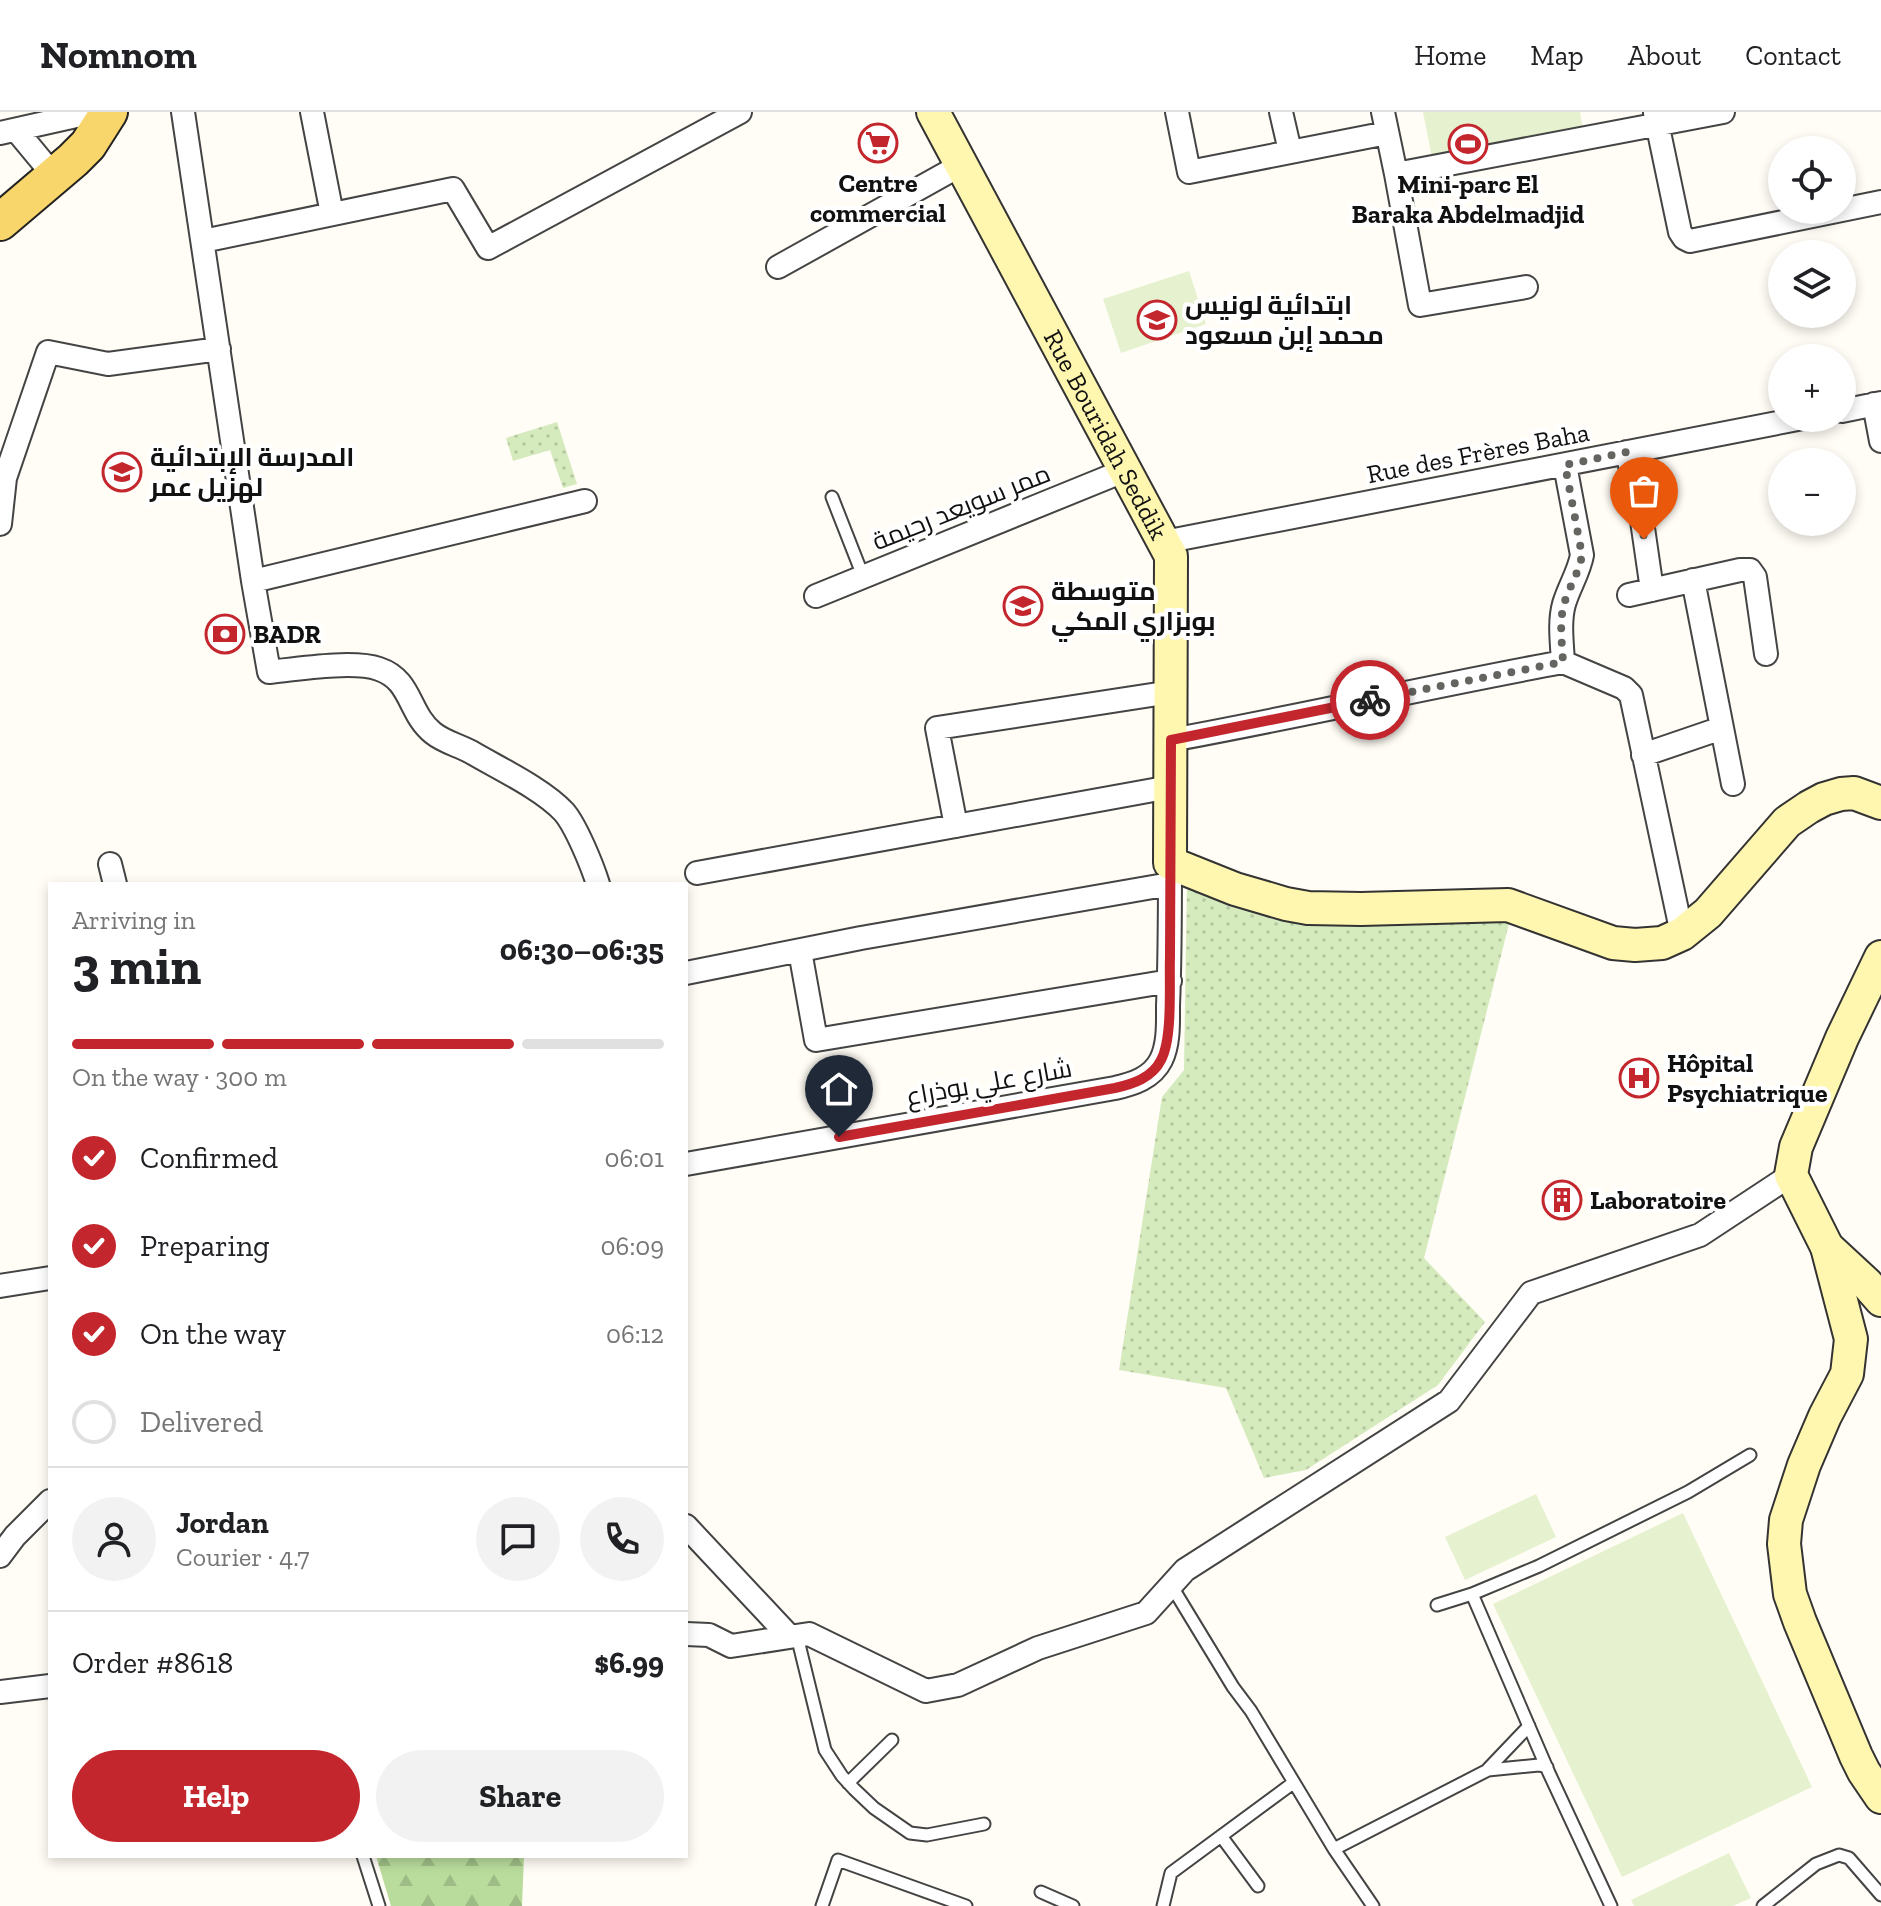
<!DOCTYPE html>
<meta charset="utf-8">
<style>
:root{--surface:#fff;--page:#f2f2f2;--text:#202124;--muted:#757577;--line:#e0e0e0;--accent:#c4262e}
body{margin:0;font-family:"Zilla Slab",Cairo,serif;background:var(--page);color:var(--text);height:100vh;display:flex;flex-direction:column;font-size:30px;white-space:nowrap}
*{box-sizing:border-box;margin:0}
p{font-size:26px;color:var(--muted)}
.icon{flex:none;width:44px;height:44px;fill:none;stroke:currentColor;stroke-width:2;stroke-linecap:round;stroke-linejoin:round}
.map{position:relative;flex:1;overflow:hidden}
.side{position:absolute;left:48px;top:770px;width:640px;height:976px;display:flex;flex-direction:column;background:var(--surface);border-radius:0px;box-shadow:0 4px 12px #0003}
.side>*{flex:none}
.tools{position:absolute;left:1768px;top:24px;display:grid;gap:16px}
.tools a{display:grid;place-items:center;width:88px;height:88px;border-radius:50%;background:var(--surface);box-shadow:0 4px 12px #0003;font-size:40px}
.pin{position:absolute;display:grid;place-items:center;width:68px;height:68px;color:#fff;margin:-82px -34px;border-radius:50% 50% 50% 0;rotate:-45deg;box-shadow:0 0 8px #0007}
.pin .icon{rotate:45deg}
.courier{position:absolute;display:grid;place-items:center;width:80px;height:80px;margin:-40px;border:6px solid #c4262e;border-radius:50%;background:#fff;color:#222;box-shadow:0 2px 10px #0007}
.head em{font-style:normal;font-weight:800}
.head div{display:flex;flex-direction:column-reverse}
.head{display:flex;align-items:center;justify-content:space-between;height:136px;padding:0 24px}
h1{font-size:52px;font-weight:800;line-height:60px}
.bar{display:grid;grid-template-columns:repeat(4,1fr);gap:12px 8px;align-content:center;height:96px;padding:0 24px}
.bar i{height:10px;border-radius:6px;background:var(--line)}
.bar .current{background:var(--accent)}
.bar p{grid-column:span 4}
.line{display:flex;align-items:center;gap:20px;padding:0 24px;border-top:2px solid var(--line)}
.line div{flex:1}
.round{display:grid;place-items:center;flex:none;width:84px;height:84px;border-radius:42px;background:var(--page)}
ol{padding:0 24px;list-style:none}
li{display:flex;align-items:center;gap:24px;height:88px}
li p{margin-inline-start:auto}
li .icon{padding:8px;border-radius:50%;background:var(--accent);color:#fff;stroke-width:4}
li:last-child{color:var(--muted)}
li i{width:44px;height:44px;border:4px solid var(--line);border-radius:50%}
.cta{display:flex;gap:16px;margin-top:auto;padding:16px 24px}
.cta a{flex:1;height:92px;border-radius:48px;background:var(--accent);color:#fff;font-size:32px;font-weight:800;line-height:92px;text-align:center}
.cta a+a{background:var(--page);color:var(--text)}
header{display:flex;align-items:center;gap:48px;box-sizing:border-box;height:112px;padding:0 40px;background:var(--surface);border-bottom:2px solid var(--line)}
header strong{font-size:38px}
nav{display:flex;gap:44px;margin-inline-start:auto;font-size:28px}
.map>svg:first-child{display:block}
</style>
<header>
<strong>Nomnom</strong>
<nav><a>Home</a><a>Map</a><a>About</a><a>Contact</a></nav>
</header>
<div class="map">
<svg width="1881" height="1794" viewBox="0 0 1881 1794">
<defs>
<pattern id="forest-firs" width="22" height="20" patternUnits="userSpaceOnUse" patternTransform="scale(2)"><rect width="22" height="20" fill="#b9dc9c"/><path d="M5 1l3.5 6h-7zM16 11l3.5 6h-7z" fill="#9ebc85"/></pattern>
<pattern id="park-dots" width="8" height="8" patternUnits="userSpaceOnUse" patternTransform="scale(2)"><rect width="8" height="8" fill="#d5ebbd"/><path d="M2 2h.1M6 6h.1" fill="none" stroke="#b6c8a1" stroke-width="1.8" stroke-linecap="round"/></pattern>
</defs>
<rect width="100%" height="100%" fill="#fffdf5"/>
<!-- forest -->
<path fill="url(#forest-firs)" d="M376,1744H524L522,1794H391Z"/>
<!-- park -->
<path fill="url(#park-dots)" d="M557,310L577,372L563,376L550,338L513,349L506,326Z
M1187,769L1255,800L1312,812L1511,804L1424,1146L1485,1210L1438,1273L1306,1358L1264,1366L1226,1276L1119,1258L1162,985L1184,958Z"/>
<!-- pitch -->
<path fill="#e6f2cf" d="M1423,0H1580L1583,17L1432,46Z
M1189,159L1206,212L1121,241L1103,187Z
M1536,1382L1556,1425L1465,1468L1445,1425Z
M1683,1401L1812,1675L1622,1765L1493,1492Z
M1729,1741L1751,1786L1733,1794H1634L1631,1788Z"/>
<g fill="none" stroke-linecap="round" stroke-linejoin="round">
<defs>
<path id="lane" d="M832,385L863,464
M1171,1473L1233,1575L1251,1599L1334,1737L1373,1794
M1472,1482L1549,1661L1611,1794
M1437,1493L1472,1482L1539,1454L1688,1380L1750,1343
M797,1524L825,1638L842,1664L854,1677L874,1696L910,1721L927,1723L984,1712
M1488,1657L1529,1614
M848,1671L892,1628
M1221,1724L1258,1774
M1334,1737L1488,1658L1539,1653L1547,1655
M363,1744L379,1794
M1041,1780L1073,1794
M822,1794L838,1748L966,1794
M1163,1794L1171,1761L1293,1671
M1763,1794L1816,1752L1839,1743L1849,1746L1881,1783"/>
<path id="street" d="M183,0L253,469L269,560C297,557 353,548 379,557C412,568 408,601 433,621C444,630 458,633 471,640C498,656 543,677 564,700C576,714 592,753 598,772
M312,0L332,102
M1177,0L1189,60L1387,21
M1281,0L1290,39
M1383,0L1396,62L1420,193L1526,175
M1655,1L1680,120L1684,126L1690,129L1881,90
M16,18L55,65
M0,21L94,0
M1396,62L1723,0
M203,129L453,77L488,136L740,0
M778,155L961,53
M1874,292L1881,329
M1842,299L1881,291
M1627,340L1641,402L1652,478
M1565,353L1582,443C1579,460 1569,475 1564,492C1559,510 1562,531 1563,550L1624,576L1631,583L1682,822
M0,412L5,366L48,240L108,252L219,237
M1164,430L1803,306
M1693,468L1733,672
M253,469L585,389
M1629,483L1740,458H1750L1755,465L1766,542
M816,484L1126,358
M1171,628C1302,604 1432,574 1563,550
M1643,643L1722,616
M956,714L937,616L1171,580
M110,752L115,772
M697,761L1170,675
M800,839L816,928L1170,869
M686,861L861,826L1170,772
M686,1052L1115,976C1133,972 1152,966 1161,948C1169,932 1168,911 1168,894C1170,846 1170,799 1170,751
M0,1174L50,1166
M686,1414L790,1525
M0,1444L15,1424L50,1389
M686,1522L709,1523L731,1534L809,1522L926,1579L958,1573L1038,1536L1146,1501L1185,1458L1449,1289L1531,1181L1700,1123L1791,1063
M0,1580L50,1574"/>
<g id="secondary">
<path id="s1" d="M933,0L1171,444L1170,751L1235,777L1286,792L1308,796L1361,797L1508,793L1613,831L1635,833L1662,831L1682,822L1708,801L1787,710L1809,695L1824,687L1841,682L1854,681L1881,691"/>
<path d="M1881,845L1842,926L1796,1035L1791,1063L1827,1135L1851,1227L1847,1262L1825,1304L1804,1353L1786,1408L1784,1432L1790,1482L1800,1510L1856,1644L1864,1660L1881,1685"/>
<path d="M1827,1135L1867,1172L1881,1188"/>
</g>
<path id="primary" d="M0,110L73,48L88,33L109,0"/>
</defs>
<!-- lane casing -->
<use href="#lane" stroke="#444" stroke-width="15"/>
<!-- street casing -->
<use href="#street" stroke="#444" stroke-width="26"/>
<!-- secondary casing -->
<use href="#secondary" stroke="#333" stroke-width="36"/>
<!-- primary casing -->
<use href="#primary" stroke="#222" stroke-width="40"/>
<!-- lane -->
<use href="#lane" stroke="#fff" stroke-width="11"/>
<!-- street -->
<use href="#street" stroke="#fff" stroke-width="22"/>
<!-- secondary -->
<use href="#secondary" stroke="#fff6b0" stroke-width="32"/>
<!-- primary -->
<use href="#primary" stroke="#f9d66b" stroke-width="36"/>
</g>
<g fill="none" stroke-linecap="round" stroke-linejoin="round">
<!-- done -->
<path stroke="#646461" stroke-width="8" stroke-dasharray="0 14.4" d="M1370,588L1563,550C1562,531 1559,510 1564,492C1569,475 1579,461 1582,443L1565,353L1627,340L1641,402L1644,427"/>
<!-- route -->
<path stroke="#c4262e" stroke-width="10" d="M839,1025L1115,976C1133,972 1152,966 1161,948C1173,926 1169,871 1170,844C1170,772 1170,700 1171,628L1370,588"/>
</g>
<!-- icons -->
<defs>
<symbol id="supermarket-ring" viewBox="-11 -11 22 22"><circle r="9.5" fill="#fff" stroke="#c4262e" stroke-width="1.5"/><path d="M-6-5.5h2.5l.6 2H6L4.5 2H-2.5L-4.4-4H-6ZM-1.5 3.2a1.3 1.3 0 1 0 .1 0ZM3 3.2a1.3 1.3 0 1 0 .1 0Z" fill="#c4262e"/></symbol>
<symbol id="stadium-ring" viewBox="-11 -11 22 22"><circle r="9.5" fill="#fff" stroke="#c4262e" stroke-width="1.5"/><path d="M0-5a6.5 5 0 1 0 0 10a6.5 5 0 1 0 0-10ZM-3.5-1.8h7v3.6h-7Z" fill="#c4262e"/></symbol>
<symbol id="school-ring" viewBox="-11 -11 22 22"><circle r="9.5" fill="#fff" stroke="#c4262e" stroke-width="1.5"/><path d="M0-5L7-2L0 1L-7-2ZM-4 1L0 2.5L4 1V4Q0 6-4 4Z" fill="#c4262e"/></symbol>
<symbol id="bank-ring" viewBox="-11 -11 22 22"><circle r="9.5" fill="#fff" stroke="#c4262e" stroke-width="1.5"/><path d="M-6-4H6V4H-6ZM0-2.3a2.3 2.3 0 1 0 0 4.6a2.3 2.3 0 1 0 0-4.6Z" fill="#c4262e"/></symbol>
<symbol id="hospital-ring" viewBox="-11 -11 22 22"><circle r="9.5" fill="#fff" stroke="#c4262e" stroke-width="1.5"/><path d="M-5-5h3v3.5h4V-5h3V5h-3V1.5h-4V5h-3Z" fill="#c4262e"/></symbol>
<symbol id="building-ring" viewBox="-11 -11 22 22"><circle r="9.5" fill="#fff" stroke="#c4262e" stroke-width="1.5"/><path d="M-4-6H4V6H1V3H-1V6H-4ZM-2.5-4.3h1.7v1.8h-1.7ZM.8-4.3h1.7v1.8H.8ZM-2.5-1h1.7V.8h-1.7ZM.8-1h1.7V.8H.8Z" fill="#c4262e"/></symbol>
</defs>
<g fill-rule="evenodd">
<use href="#supermarket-ring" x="856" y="9" width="44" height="44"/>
<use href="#stadium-ring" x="1446" y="10" width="44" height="44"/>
<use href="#school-ring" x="1135" y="186" width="44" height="44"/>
<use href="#school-ring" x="100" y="338" width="44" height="44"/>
<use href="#school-ring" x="1001" y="472" width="44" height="44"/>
<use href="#bank-ring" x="203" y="500" width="44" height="44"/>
<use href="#hospital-ring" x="1617" y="944" width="44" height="44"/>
<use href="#building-ring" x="1540" y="1066" width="44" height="44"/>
</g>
<g text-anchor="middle" stroke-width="8" stroke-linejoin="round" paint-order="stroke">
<!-- poi labels -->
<g font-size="26" font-weight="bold" fill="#111" stroke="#fff" text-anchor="start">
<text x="878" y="80" text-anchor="middle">Centre<tspan x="878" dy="30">commercial</tspan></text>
<text x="1468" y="81" text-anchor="middle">Mini-parc El<tspan x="1468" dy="30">Baraka Abdelmadjid</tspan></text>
<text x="1185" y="202">ابتدائية لونيس<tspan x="1185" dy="30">محمد إبن مسعود</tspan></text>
<text x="150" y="354">المدرسة الإبتدائية<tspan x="150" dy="30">لهزيل عمر</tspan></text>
<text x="1051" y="488">متوسطة<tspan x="1051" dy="30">بوبزاري المكي</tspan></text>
<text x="253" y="531">BADR</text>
<text x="1667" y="960">Hôpital<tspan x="1667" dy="30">Psychiatrique</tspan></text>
<text x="1590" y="1097">Laboratoire</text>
</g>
<!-- street labels -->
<g font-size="26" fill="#111" stroke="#fff">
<text dy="9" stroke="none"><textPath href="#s1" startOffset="366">Rue Bouridah Seddik</textPath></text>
<text transform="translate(1478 341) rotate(-11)" y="9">Rue des Frères Baha</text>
<text transform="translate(961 395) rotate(-22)" y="9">ممر سويعد رحيمة</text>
<text transform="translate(989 970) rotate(-10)" y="9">شارع علي بوذراع</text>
</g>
</g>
</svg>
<div class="tools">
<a><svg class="icon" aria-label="locate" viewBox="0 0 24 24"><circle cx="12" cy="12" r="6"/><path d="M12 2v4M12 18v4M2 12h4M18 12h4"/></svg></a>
<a><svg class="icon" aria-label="layers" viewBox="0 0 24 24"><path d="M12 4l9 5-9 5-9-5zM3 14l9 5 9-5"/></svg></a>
<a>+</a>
<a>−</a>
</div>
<div class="pin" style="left:1644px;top:427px;background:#ea580c"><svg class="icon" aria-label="bag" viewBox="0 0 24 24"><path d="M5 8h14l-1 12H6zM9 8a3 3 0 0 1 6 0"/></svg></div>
<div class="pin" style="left:839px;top:1025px;background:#1f2937"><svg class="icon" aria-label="home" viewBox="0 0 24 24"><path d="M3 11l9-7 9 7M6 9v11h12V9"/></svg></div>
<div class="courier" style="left:1370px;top:588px"><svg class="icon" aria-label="bike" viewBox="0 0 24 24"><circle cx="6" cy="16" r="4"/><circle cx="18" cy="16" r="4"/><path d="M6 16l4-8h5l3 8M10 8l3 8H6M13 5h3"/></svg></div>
<section class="side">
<div class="head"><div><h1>3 min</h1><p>Arriving in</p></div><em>06:30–06:35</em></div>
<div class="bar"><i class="current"></i><i class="current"></i><i class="current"></i><i></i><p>On the way · 300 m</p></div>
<ol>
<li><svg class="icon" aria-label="check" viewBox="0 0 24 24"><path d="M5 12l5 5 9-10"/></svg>Confirmed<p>06:01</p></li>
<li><svg class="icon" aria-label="check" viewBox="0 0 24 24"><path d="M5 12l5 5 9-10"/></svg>Preparing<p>06:09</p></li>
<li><svg class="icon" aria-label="check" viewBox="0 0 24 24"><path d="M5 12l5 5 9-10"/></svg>On the way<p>06:12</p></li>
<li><i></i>Delivered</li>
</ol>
<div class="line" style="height:144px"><a class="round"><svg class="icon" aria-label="person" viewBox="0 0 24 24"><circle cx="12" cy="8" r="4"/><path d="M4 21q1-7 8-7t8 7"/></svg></a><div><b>Jordan</b><p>Courier · 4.7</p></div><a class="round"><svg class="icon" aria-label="chat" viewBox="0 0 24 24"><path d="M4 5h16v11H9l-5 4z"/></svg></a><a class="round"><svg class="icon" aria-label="phone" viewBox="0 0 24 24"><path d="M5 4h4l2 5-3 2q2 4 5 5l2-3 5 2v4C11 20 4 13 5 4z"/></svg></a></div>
<div class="line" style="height:104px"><div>Order #8618</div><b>$6.99</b></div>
<div class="cta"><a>Help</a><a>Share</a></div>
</section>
</div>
